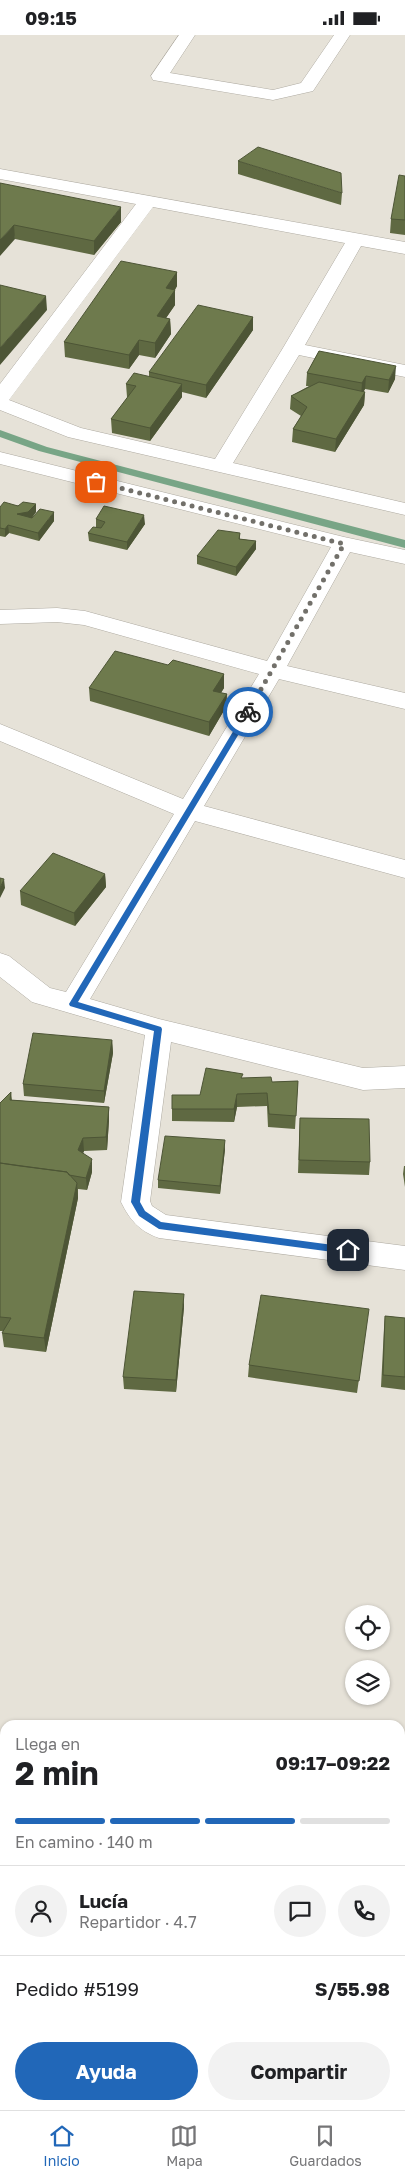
<!DOCTYPE html>
<html lang="es">
<meta charset="utf-8">
<style>
:root{--surface:#fff;--page:#f2f2f2;--text:#202124;--muted:#757577;--line:#e0e0e0;--accent:#2167b8}
body{margin:0;font-family:"Golos Text",sans-serif;background:var(--page);color:var(--text);height:100vh;display:flex;flex-direction:column;font-size:19px;white-space:nowrap}
*{box-sizing:border-box;margin:0}
p{font-size:16px;color:var(--muted)}
.icon{flex:none;width:28px;height:28px;fill:none;stroke:currentColor;stroke-width:2;stroke-linecap:round;stroke-linejoin:round}
.map{position:relative;flex:1;overflow:hidden}
.drawer{position:absolute;left:0px;top:1685px;width:405px;height:390px;display:flex;flex-direction:column;background:var(--surface);border-radius:15px 15px 0 0;box-shadow:0 1px 4px #0004}
.drawer>*{flex:none}
.buttons{position:absolute;left:345px;top:1570px;display:grid;gap:10px}
.buttons a{display:grid;place-items:center;width:45px;height:45px;border-radius:50%;background:var(--surface);box-shadow:0 1px 4px #0004;font-size:25px}
.pin{position:absolute;display:grid;place-items:center;width:42px;height:42px;color:#fff;margin:-21px;border-radius:10px;box-shadow:0 2px 8px #0006}
.courier{position:absolute;display:grid;place-items:center;width:50px;height:50px;margin:-25px;border:4px solid #2167b8;border-radius:50%;background:#fff;color:#222;box-shadow:0 1px 6px #0007}
.overview em{font-style:normal;font-weight:700}
.overview div{display:flex;flex-direction:column-reverse}
.overview{display:flex;align-items:center;justify-content:space-between;height:85px;padding:0 15px}
h1{font-size:32px;font-weight:700;line-height:38px}
.bar{display:grid;grid-template-columns:repeat(4,1fr);gap:8px 5px;align-content:center;height:60px;padding:0 15px}
.bar i{height:6px;border-radius:4px;background:var(--line)}
.bar .on{background:var(--accent)}
.bar p{grid-column:span 4}
.line{display:flex;align-items:center;gap:12px;padding:0 15px;border-top:1px solid var(--line)}
.line div{flex:1}
.round{display:grid;place-items:center;flex:none;width:52px;height:52px;border-radius:26px;background:var(--page)}
.button{display:flex;gap:10px;margin-top:auto;padding:10px 15px}
.button a{flex:1;height:58px;border-radius:30px;background:var(--accent);color:#fff;font-size:20px;font-weight:700;line-height:58px;text-align:center}
.button a+a{background:var(--page);color:var(--text)}
.status{display:flex;justify-content:space-between;align-items:center;height:35px;padding:0 25px;background:var(--surface);direction:ltr}
.status svg{height:14px;fill:currentColor}
.tab-bar{display:flex;justify-content:space-around;align-items:center;height:70px;border-top:1px solid var(--line);background:var(--surface);font-size:14px;color:var(--muted)}
.tab-bar a{display:grid;justify-items:center;gap:2px}
.tab-bar .on{color:var(--accent)}
.map>svg:first-child{display:block}
</style>
<div class="status"><b>09:15</b><svg viewBox="0 0 49 12"><path d="M0 12V9h3v3zM5 12V6h3v6zM10 12V3h3v9zM15 12V0h3v12zM26 1h20v11H26zM47 4h2v5h-2z"/></svg></div>
<div class="map">
<svg width="405" height="2075" viewBox="0 0 405 2075">
<rect width="100%" height="100%" fill="#e6e2d8"/>
<g fill="none" stroke-linecap="round" stroke-linejoin="round">
<!-- stream -->
<path fill="#78a586" fill-rule="evenodd" d="M0,395L47,412L405,505V513L39,416L0,402Z"/>
<defs>
<path id="street" d="M179,0H195L170,38L273,55L301,48L334,0H350L313,56L273,65L153,45L151,41Z
M0,134L405,207V219L361,211L305,310L405,330V342L299,320L233,428L405,468V480L68,402L0,375V349L136,169L0,144ZM153,172L345,208L283,313L215,424L81,393L9,365Z
M0,417L344,502L405,515V529L350,517L287,631L405,658V674L279,644L204,771L405,825V843L195,786L90,964L159,984L363,1033L405,1031V1053L363,1055L171,1007L150,1166L152,1171L166,1180L405,1211V1235L159,1203C139,1196 130,1185 121,1167L145,1000L32,967L0,942V918L9,921L50,953L66,957L174,779L0,706V689L183,764L259,639L84,590L57,587L0,589V575L57,573L85,576L267,626L331,512L0,429Z"/>
</defs>
<!-- street casing -->
<use href="#street" stroke="#aeaaa1" stroke-width="1"/>
<!-- street -->
<use href="#street" fill="#fff" fill-rule="evenodd"/>
</g>
<!-- wall -->
<path fill="#5f6942" d="M238,126L342,158L341,170L238,139Z
M405,141V200L390,198L391,184Z
M0,148L121,187L94,220L15,204Z
M177,237V251L175,255V270L166,283L170,284L171,299L155,323L139,320L129,334L65,322L64,307Z
M253,282V295L206,363L182,357V362L150,406L112,398L111,384L128,362H127L126,349L149,342V337Z
M319,316L395,344L388,358L365,354L363,357H365L364,370L335,417L292,407L293,394L301,381L290,374L291,361L309,351H306L307,338Z
M36,469V477L32,483L54,486L39,506L9,498L5,502L0,501V472Z
M96,484L145,489L127,515L89,506L88,498L96,492Z
M240,498V504L256,506V514L236,541L197,529V521Z
M168,630L224,639V653L221,658L227,659L226,672L209,701L90,666L89,653Z
M105,839L106,852L75,891L21,870L20,856Z
M112,1005L113,1018L104,1068L24,1061L23,1049Z
M243,1043L272,1047L298,1046L295,1094L268,1092L267,1071L237,1072L234,1087L172,1086V1060H200Z
M11,1057L12,1065L109,1072V1085L107,1115L84,1116L83,1118L92,1137L87,1155L78,1154V1163L46,1317L4,1312L2,1298L3,1296H0V1068Z
M300,1083L370,1127L369,1140L298,1138Z
M225,1114L220,1159L158,1153V1145Z
M404,1131H405V1152L403,1139Z
M184,1272L176,1357L124,1354L123,1342Z
M385,1281L405,1283V1355L381,1352L384,1293Z
M367,1287L357,1358L248,1342L249,1330Z"/>
<!-- shaded-wall -->
<path fill="#4d5536" d="M121,172V187L94,220V206Z
M14,190L15,204L0,221V205Z
M177,237V251L166,268V253Z
M175,255V270L157,296V281Z
M46,261L47,275L0,330V313Z
M253,282V295L206,363V350Z
M170,284L171,299L155,323V308Z
M139,305V320L129,334V320Z
M396,331L395,344L388,358L389,345Z
M366,341L365,354L361,362L362,348Z
M182,349V362L150,406V393Z
M365,357L364,370L335,417L336,404Z
M36,469V477L29,486L17,479Z
M54,477V486L39,506L38,498Z
M144,480L145,489L127,515V507Z
M8,490L9,498L5,502V494Z
M256,506V514L236,541V532Z
M224,639V653L213,669V656Z
M227,659L226,672L209,701V687Z
M105,839L106,852L75,891L74,878Z
M4,844L5,853L0,863V853Z
M112,1005L113,1018L104,1068V1056Z
M237,1059V1072L234,1087V1074Z
M109,1072V1085L107,1115L106,1102Z
M83,1103L84,1116L79,1128L78,1115Z
M225,1105V1114L220,1159V1151Z
M92,1124V1137L87,1155L86,1143Z
M77,1148L78,1163L46,1317L44,1303Z
M184,1259V1272L176,1357V1345Z"/>
<!-- building -->
<path fill="#6e7a4d" stroke="#4d5536" d="M258,112L341,138L342,158L238,126Z
M399,140L405,141V185L391,184Z
M0,148L121,172L94,206L14,190L0,205Z
M121,226L177,237L166,253L175,255L157,281L170,284L155,308L139,305L129,320L64,307Z
M0,250L46,261L0,313Z
M198,270L253,282L206,350L149,337Z
M319,316L396,331L389,345L366,341L362,348L307,338Z
M134,338L182,349L150,393L111,384L136,351L126,349Z
M319,347L365,357L336,404L293,394L307,372L291,361Z
M4,467L18,471L23,467L36,469L28,477L17,479L32,483L40,474L54,477L38,498L8,490L5,494L0,493V472Z
M104,471L144,480L127,507L88,498L93,492L101,493L105,487L96,484Z
M218,495L240,498L239,504L256,506L236,532L197,521Z
M115,616L168,630L173,625L224,639L213,656L227,659L209,687L89,653Z
M53,818L105,839L74,878L20,856Z
M0,843L4,844L0,853Z
M33,998L112,1005L104,1056L23,1049Z
M206,1033L243,1039L241,1043L271,1042L272,1047L298,1046L296,1081L269,1079L267,1058L237,1059L234,1074H172V1060H200Z
M11,1057L10,1065L109,1072L106,1102L83,1103L78,1115L92,1124L86,1143L69,1140L67,1137L20,1131L0,1128V1068Z
M300,1083L369,1084L370,1127L299,1125Z
M165,1101L225,1105L220,1151L158,1145Z
M0,1128L67,1137L77,1148L44,1303L2,1298L11,1283L0,1282Z
M134,1256L184,1259L176,1345L123,1342Z
M261,1260L369,1274L359,1346L249,1330Z
M385,1281L405,1283V1342L383,1340Z"/>
<!-- route -->
<path fill="#2167b8" d="M246,675L252,677L78,967L161,992L162,994L140,1167L145,1176L161,1187L348,1212L353,1215L348,1219L159,1194L139,1181L131,1167L154,996L70,971L69,969Z"/>
<g fill="none" stroke-linecap="round" stroke-linejoin="round">
<!-- done -->
<path stroke="#72706a" stroke-width="5" stroke-dasharray="0 9" d="M96,447L344,509L248,677"/>
</g>
</svg>
<div class="buttons">
<a><svg class="icon" aria-label="locate" viewBox="0 0 24 24"><circle cx="12" cy="12" r="6"/><path d="M12 2v4M12 18v4M2 12h4M18 12h4"/></svg></a>
<a><svg class="icon" aria-label="layers" viewBox="0 0 24 24"><path d="M12 4l9 5-9 5-9-5zM3 14l9 5 9-5"/></svg></a>
</div>
<div class="pin" style="left:96px;top:447px;background:#ea580c"><svg class="icon" aria-label="bag" viewBox="0 0 24 24"><path d="M5 8h14l-1 12H6zM9 8a3 3 0 0 1 6 0"/></svg></div>
<div class="pin" style="left:348px;top:1215px;background:#1f2937"><svg class="icon" aria-label="home" viewBox="0 0 24 24"><path d="M3 11l9-7 9 7M6 9v11h12V9"/></svg></div>
<div class="courier" style="left:248px;top:677px"><svg class="icon" aria-label="bike" viewBox="0 0 24 24"><circle cx="6" cy="16" r="4"/><circle cx="18" cy="16" r="4"/><path d="M6 16l4-8h5l3 8M10 8l3 8H6M13 5h3"/></svg></div>
<section class="drawer">
<div class="overview"><div><h1>2 min</h1><p>Llega en</p></div><em>09:17–09:22</em></div>
<div class="bar"><i class="on"></i><i class="on"></i><i class="on"></i><i></i><p>En camino · 140 m</p></div>
<div class="line" style="height:90px"><a class="round"><svg class="icon" aria-label="person" viewBox="0 0 24 24"><circle cx="12" cy="8" r="4"/><path d="M4 21q1-7 8-7t8 7"/></svg></a><div><b>Lucía</b><p>Repartidor · 4.7</p></div><a class="round"><svg class="icon" aria-label="chat" viewBox="0 0 24 24"><path d="M4 5h16v11H9l-5 4z"/></svg></a><a class="round"><svg class="icon" aria-label="phone" viewBox="0 0 24 24"><path d="M5 4h4l2 5-3 2q2 4 5 5l2-3 5 2v4C11 20 4 13 5 4z"/></svg></a></div>
<div class="line" style="height:65px"><div>Pedido #5199</div><b>S/55.98</b></div>
<div class="button"><a>Ayuda</a><a>Compartir</a></div>
</section>
</div>
<nav class="tab-bar">
<a class="on"><svg class="icon" aria-label="home" viewBox="0 0 24 24"><path d="M3 11l9-7 9 7M6 9v11h12V9"/></svg>Inicio</a>
<a><svg class="icon" aria-label="map" viewBox="0 0 24 24"><path d="M3 6l6-2 6 2 6-2v14l-6 2-6-2-6 2zM9 4v14M15 6v14"/></svg>Mapa</a>
<a><svg class="icon" aria-label="saved" viewBox="0 0 24 24"><path d="M7 4h10v16l-5-4-5 4z"/></svg>Guardados</a>
</nav>
